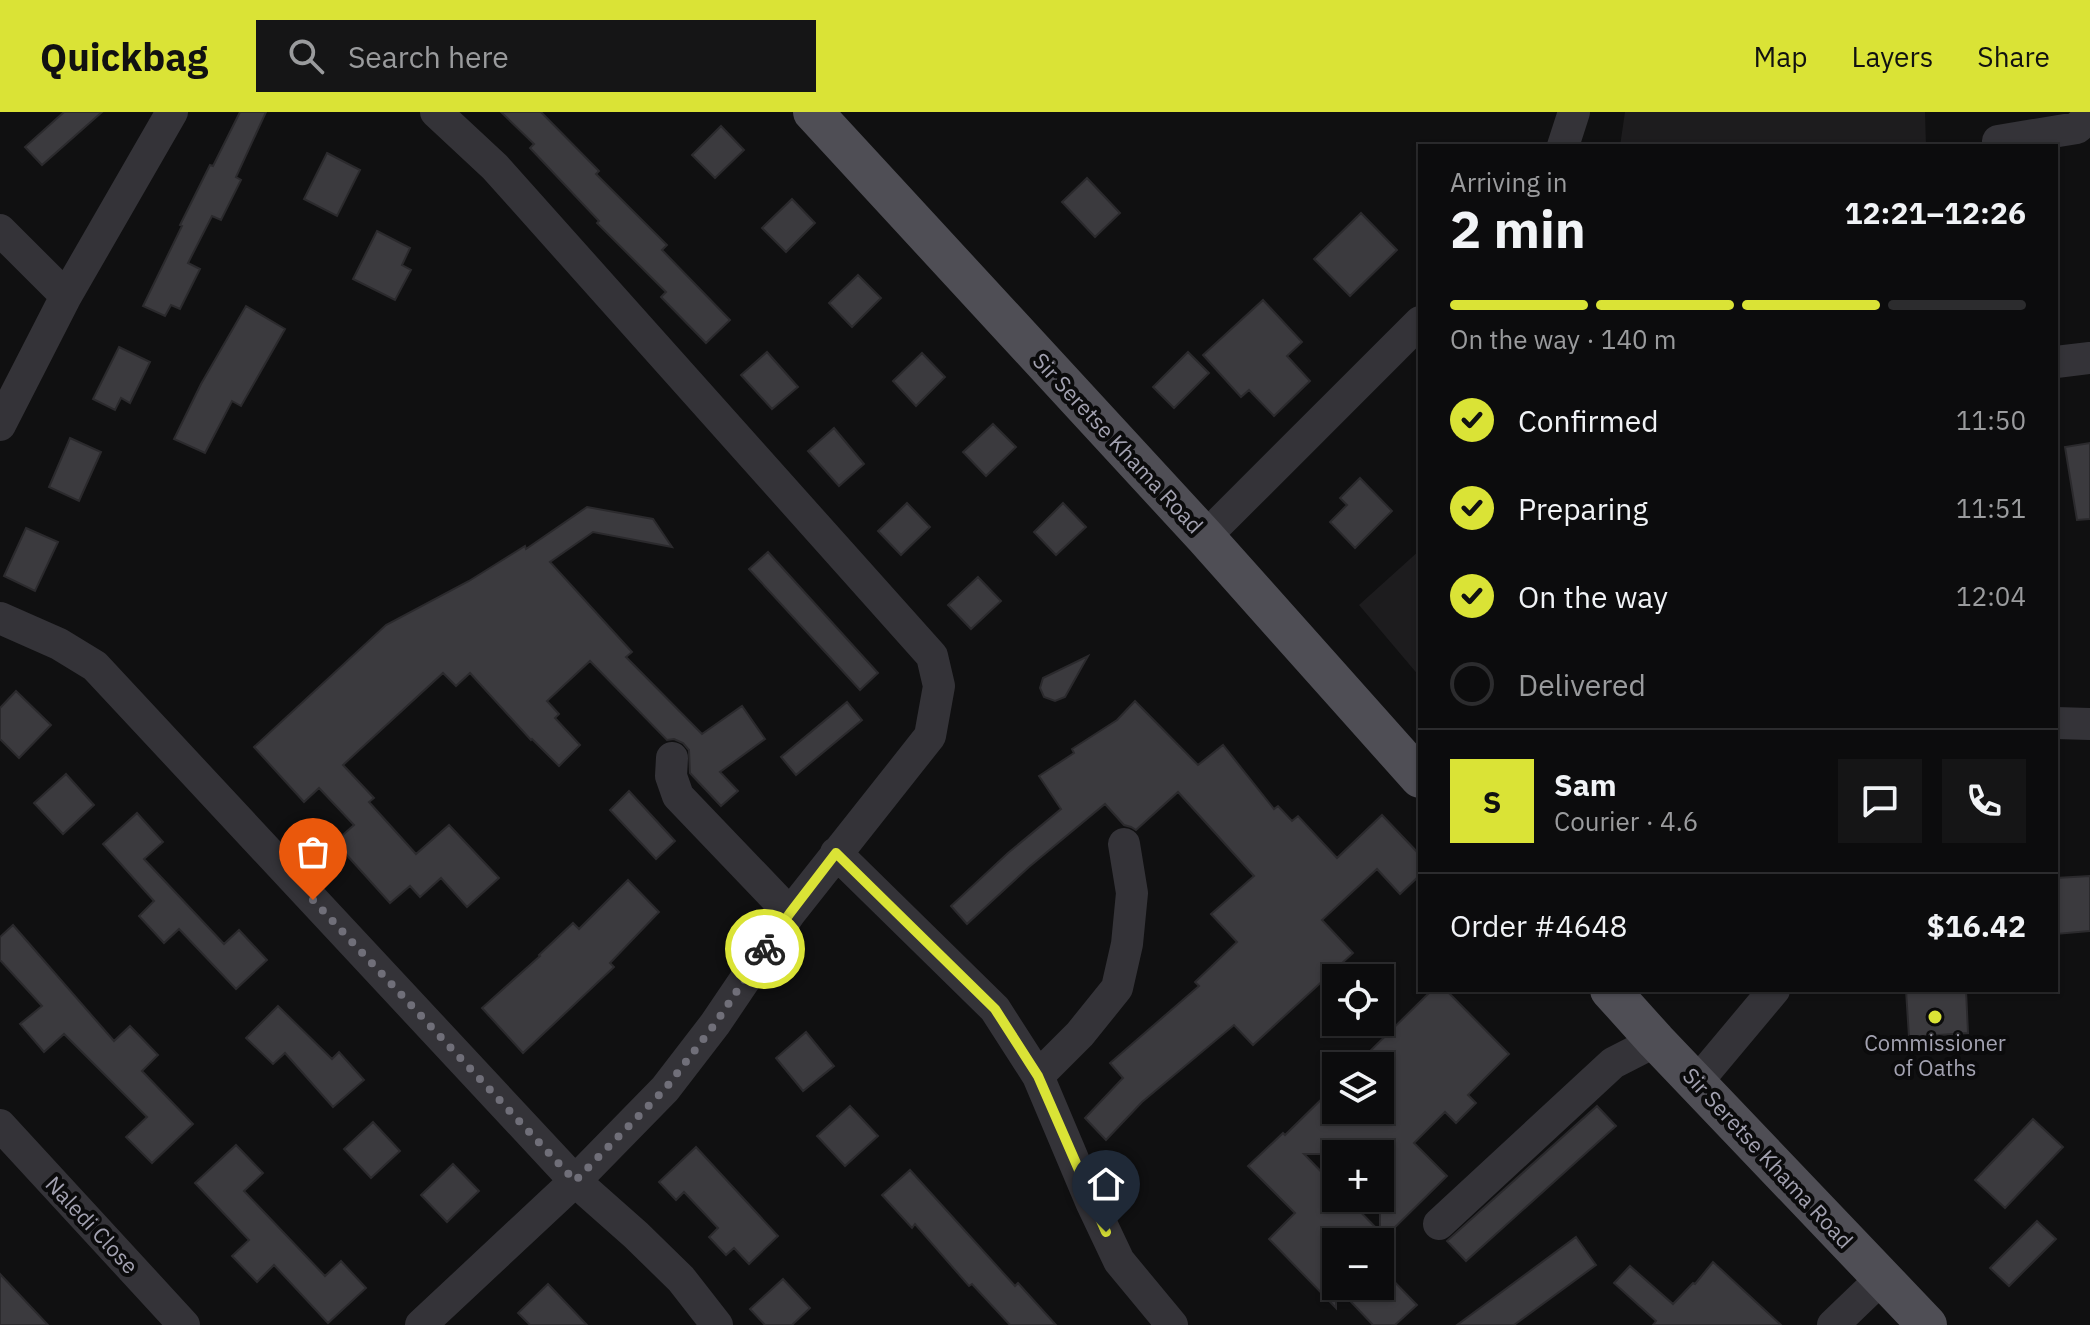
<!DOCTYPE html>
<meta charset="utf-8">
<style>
:root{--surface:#0c0c0d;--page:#151516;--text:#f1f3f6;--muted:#9a9b9d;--line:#2c2c2e;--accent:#dae336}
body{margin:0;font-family:"IBM Plex Sans",sans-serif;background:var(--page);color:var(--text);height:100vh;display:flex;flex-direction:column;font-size:30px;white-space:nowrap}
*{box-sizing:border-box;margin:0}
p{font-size:26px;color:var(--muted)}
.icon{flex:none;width:44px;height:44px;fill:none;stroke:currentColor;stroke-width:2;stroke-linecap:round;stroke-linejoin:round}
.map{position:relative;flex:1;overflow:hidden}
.details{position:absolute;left:1418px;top:32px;width:640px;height:848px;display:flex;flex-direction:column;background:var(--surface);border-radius:0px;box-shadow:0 2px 6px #0004,0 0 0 2px var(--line)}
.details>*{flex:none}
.buttons{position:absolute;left:1322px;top:852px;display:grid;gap:16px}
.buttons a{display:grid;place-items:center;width:72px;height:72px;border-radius:0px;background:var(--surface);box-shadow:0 2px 6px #0004,0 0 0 2px var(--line);font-size:40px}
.pin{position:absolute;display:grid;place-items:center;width:68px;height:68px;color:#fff;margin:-82px -34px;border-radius:50% 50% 50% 0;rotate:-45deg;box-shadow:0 0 8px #0007}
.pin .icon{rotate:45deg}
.courier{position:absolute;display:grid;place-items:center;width:80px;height:80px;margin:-40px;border:6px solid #dae336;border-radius:50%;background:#fff;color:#222;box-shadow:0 2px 10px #0007}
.overview em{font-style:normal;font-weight:700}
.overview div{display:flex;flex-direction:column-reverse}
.overview{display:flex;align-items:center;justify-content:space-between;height:136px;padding:0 32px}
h1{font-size:52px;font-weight:700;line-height:60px}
.bar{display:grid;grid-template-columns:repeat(4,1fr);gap:12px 8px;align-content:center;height:96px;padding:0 32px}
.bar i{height:10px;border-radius:6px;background:var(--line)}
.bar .on{background:var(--accent)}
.bar p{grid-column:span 4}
.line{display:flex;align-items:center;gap:20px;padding:0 32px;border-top:2px solid var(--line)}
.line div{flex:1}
.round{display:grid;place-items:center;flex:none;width:84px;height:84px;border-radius:0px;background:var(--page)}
ol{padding:0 32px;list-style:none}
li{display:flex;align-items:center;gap:24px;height:88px}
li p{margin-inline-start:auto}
li .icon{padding:8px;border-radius:50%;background:var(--accent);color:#111;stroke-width:4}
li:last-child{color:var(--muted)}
li i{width:44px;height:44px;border:4px solid var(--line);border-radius:50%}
header{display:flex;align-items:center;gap:48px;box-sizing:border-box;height:112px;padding:0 40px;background:var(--accent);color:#111}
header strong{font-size:38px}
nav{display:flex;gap:44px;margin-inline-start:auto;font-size:28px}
.search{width:560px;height:72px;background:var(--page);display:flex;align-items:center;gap:20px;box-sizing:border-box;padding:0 28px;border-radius:0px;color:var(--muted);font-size:30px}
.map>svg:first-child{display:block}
</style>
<header>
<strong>Quickbag</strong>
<div class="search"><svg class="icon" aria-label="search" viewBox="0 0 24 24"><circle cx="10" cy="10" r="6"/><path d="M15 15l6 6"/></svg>Search here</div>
<nav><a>Map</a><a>Layers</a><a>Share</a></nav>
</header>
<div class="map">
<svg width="2090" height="1213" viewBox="0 0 2090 1213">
<rect width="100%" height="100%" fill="#101011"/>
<!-- built -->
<path fill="#1d1c1e" d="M1625,0H1925L1926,34H1620Z
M1420,438V565L1359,493Z"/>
<!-- building -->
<path fill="#3b3a3e" stroke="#2b2a2d" stroke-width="2" fill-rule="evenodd" d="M64,0H102L42,53L25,35Z
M240,0H266L236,65L241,68L221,108L212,104L188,151L200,157L180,197L171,193L165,204L143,194L182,114L180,113L210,53L213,54Z
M501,0H541L599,59L596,62L667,133L662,138L730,208L706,231L661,185L666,180L597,111L599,109L530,36L534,32Z
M721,14L744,38L715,66L692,43Z
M327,41L360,58L337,104L304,87Z
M1087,66L1120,101L1095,125L1062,90Z
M792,87L815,111L786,140L762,116Z
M1361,101L1397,138L1350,184L1314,147Z
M377,119L410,136L402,153L411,158L395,188L353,167Z
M858,163L881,186L852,215L829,191Z
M1263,188L1302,230L1287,244L1310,269L1274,304L1249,278L1241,285L1203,243Z
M246,194L285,217L241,294L232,289L205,341L174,327L201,272Z
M119,235L150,250L130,291L121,286L115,298L93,287Z
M767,240L798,275L772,297L741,263Z
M1188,240L1209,261L1174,296L1153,275Z
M922,241L945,265L916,294L893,269Z
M993,312L1016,335L986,364L963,340Z
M834,316L864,352L839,374L808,339Z
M70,326L101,340L79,389L49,375Z
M2090,331V407L2077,408L2065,335Z
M1360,366L1392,399L1355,436L1330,410L1347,393L1340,386Z
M907,391L930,415L901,443L878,419Z
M1063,391L1086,415L1056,443L1034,420Z
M587,395L653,407L672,435L593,420L550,450L632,540L626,545L702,622L742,594L765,627L720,660L738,679L721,694L690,661L689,638L683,631L674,627L667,628L590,549L547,589L559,602L555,606L580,633L559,654L532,627L531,628L470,561L456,574L443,561L343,653L374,686L369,690L416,742L449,713L499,766L467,795L441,766L420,785L410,774L390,791L335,730L354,713L319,676L304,690L254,635L386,513L469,469L525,434L526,437Z
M26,416L58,430L35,479L4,464Z
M768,440L878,561L860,578L749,457Z
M978,465L1001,489L971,517L948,493Z
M1088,544L1065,585L1055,589L1044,585L1040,576L1043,566Z
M16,579L51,613L19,646L0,627V596Z
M1135,589L1198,653L1223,633L1274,697L1278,694L1292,709L1298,704L1337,746L1382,703L1420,743V763L1400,782L1377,757L1322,808L1353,841L1253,933L1234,913L1142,990L1106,1028L1085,1006L1123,966L1110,951L1199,874L1195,870L1237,830L1211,802L1254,764L1178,680L1136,718L1131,715L1124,713L1105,692L1029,755L967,812L951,794L1008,741L1061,697L1039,664L1074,641L1072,637L1117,608Z
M847,590L862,608L796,663L781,645Z
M66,662L94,693L63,722L34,691Z
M629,679L675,729L656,747L610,698Z
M137,701L163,730L144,747L224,832L239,818L267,848L236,877L179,817L164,831L139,804L154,789L103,732Z
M2090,764V819L2056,822V766Z
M628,768L659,800L610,851L614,855L523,941L482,896L540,844L539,843L573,811L579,817Z
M13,813L114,929L130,914L158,943L142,959L193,1012L152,1051L126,1025L147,1005L64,922L44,940L20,912L42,894L0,848V825Z
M1432,878H1446L1509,942L1468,983L1476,991L1456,1011L1445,1000L1414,1031L1447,1064L1385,1125L1390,1130H1336V1196L1269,1127L1295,1101L1248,1054L1283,1021L1285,1023L1336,973V998H1380V954H1355ZM1304,1042H1380V1120L1347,1086H1336V1075Z
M1906,878H1966L1968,921L1909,925Z
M278,894L332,947L339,940L364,968L333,995L285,941L273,952L246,926Z
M806,920L834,954L803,979L776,946Z
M850,994L878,1024L845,1054L817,1024Z
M1597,994L1616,1014L1466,1149L1447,1129Z
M2033,1007L2063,1035L2005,1096L1975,1068Z
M373,1010L400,1039L371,1066L344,1037Z
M236,1033L263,1061L244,1079L325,1164L341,1149L366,1176L328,1211L274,1153L257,1170L232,1144L249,1128L195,1071Z
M696,1035L778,1124L749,1152L734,1136L726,1143L709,1125L718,1116L684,1080L676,1088L659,1070Z
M453,1052L479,1079L447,1110L421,1083Z
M910,1058L1015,1174L1018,1171L1056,1213H1010L972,1172L969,1174L915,1112L912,1116L882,1083Z
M2037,1109L2056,1127L2009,1174L1990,1156Z
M1576,1125L1596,1153L1514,1213H1457Z
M1713,1150L1781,1213H1653L1656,1209L1614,1171L1630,1154L1673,1192L1693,1171L1695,1172Z
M1380,1155L1417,1193L1395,1213H1373L1336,1174H1380Z
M0,1162L48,1213H0Z
M783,1167L810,1196L792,1213H765L750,1197Z
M548,1172L587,1213H530L518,1201Z"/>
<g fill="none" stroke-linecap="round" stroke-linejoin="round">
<!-- minor -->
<path stroke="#343338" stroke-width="32" d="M1998,29L2077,16L2090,3
M1563,34L1574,0
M0,118L66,184
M2056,250L2090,246
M0,313L66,184L172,0
M1205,425L1420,210
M0,506L59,532L95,554L575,1069L636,1123L681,1167L717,1213
M2056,611L2090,612
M672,646L671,664L678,684L790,801
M836,741L995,897L1038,964L1092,1092L1119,1149L1172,1213
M1038,964L1080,922L1117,876L1127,832L1132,781L1124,732
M1697,970L1774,878
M0,1013L184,1213
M1439,1112L1613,951L1656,929
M421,1213L575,1069L665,977L715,912L790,801L930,624L939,574L932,544L495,55L436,0
M1833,1213L1882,1166"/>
<!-- major -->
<path stroke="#4f4e55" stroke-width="40" d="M813,0L1205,425L1420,666
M1610,878L1656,929L1927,1213"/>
</g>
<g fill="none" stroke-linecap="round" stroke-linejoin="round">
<!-- done -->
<path stroke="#706f79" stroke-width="8" stroke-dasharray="0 14.4" d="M313,788L575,1069L665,977L715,912L765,837"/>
<!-- route -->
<path stroke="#dae336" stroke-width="10" d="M765,837L790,801L836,741L995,897L1038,964L1106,1120"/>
</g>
<!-- markers -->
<circle fill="#dae336" stroke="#0b0b0c" stroke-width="3" cx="1935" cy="905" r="8"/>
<g text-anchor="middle" stroke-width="8" stroke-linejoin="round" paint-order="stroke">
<!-- street labels -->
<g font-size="22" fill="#a3a2b1" stroke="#0b0b0c">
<text transform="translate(1118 331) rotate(47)" y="8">Sir Seretse Khama Road</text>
<text transform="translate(1768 1046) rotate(47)" y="8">Sir Seretse Khama Road</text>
<text transform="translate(92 1113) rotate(47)" y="8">Naledi Close</text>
</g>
<!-- poi labels -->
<g font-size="22" fill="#a3a2b1" stroke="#0b0b0c">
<text x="1935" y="939">Commissioner<tspan x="1935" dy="25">of Oaths</tspan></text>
</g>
</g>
</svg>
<div class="buttons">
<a><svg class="icon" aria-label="locate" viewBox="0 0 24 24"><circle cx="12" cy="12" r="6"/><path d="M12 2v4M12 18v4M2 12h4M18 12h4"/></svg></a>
<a><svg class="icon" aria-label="layers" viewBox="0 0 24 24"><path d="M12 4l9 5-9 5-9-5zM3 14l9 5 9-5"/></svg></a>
<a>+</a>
<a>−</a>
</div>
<div class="pin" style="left:313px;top:788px;background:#ea580c"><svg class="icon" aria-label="bag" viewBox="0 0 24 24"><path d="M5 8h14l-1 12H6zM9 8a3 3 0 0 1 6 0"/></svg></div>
<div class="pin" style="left:1106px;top:1120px;background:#1f2937"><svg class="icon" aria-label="home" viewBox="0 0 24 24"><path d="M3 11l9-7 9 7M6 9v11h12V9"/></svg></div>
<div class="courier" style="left:765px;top:837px"><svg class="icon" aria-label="bike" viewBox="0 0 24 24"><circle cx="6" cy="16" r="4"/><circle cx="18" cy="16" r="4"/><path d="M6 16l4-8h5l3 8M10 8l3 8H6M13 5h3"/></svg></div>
<section class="details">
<div class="overview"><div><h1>2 min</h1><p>Arriving in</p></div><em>12:21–12:26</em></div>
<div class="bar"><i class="on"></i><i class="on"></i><i class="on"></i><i></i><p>On the way · 140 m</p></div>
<ol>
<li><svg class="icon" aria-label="check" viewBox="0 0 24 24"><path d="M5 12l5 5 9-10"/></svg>Confirmed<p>11:50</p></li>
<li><svg class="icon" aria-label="check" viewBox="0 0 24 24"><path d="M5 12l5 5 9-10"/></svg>Preparing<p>11:51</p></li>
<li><svg class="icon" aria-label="check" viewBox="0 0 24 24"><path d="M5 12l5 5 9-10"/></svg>On the way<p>12:04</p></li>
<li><i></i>Delivered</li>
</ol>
<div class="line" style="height:144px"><b class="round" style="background:var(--accent);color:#111">S</b><div><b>Sam</b><p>Courier · 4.6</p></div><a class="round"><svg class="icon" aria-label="chat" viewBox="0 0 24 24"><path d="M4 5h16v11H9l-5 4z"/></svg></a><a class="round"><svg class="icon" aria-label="phone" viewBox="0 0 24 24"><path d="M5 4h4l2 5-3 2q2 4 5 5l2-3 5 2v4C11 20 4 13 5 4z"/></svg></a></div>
<div class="line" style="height:104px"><div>Order #4648</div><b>$16.42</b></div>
</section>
</div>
